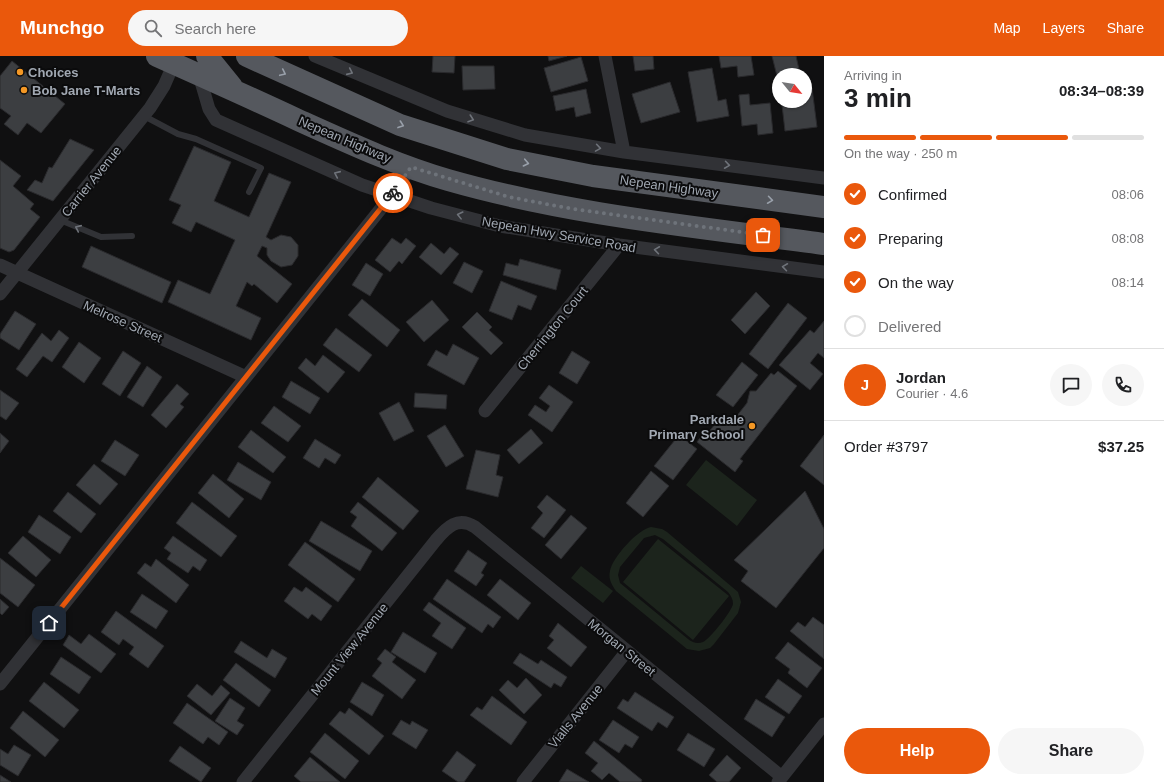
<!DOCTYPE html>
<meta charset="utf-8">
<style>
:root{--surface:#fff;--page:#f6f6f6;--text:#202124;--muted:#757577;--line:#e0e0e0;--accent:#ea580c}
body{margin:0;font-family:Arial,sans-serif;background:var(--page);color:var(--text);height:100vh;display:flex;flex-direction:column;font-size:15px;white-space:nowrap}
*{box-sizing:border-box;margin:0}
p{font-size:13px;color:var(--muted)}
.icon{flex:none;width:22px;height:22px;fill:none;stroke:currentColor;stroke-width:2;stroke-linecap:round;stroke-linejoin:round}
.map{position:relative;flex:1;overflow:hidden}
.side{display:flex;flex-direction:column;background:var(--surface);width:340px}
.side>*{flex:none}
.needle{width:26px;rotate:120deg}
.tools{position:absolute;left:772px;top:12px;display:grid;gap:8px}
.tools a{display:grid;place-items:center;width:40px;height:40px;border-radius:50%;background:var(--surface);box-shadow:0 1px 3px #0004;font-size:20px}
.pin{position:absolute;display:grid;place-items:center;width:34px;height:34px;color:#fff;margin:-17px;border-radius:8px;box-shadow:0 2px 6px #0006}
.courier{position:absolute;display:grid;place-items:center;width:40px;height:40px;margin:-20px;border:3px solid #ea580c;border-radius:50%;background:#fff;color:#222;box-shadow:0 1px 5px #0007}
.overview em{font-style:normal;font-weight:700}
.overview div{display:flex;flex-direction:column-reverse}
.overview{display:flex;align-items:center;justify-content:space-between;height:68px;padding:0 20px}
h1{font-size:26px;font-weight:700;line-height:30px}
.bar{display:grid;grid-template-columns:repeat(4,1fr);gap:6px 4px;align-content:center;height:48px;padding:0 20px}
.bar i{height:5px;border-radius:3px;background:var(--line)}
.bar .active{background:var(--accent)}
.bar p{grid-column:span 4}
.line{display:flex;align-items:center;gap:10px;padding:0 20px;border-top:1px solid var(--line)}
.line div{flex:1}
.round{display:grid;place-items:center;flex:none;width:42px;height:42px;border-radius:21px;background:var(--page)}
ol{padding:0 20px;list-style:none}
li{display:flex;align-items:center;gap:12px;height:44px}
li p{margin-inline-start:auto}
li .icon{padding:4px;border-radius:50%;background:var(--accent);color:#fff;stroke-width:4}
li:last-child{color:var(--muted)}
li i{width:22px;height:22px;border:2px solid var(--line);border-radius:50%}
.cta{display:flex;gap:8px;margin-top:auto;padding:8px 20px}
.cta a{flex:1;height:46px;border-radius:24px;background:var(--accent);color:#fff;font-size:16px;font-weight:700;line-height:46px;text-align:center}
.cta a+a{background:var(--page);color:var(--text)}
header{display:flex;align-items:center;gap:24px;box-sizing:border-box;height:56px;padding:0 20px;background:var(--accent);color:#fff}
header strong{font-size:19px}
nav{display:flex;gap:22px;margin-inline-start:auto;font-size:14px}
.search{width:280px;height:36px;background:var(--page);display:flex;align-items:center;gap:10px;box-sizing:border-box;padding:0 14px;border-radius:22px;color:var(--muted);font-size:15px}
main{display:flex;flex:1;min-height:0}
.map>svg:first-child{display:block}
</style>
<header>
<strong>Munchgo</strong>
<div class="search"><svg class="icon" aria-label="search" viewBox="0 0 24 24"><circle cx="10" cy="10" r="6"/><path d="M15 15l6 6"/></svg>Search here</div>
<nav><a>Map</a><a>Layers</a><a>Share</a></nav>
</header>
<main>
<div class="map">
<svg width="824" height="726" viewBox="0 0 824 726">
<rect width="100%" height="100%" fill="#101011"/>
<!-- garden -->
<path fill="#1c241c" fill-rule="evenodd" d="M706,404L757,444L737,470L686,429Z
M651,471L662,473L667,476L738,536L741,546L738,557L714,588L710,592L699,595L687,593L616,535C612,529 608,523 610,515C612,502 638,473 651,471ZM655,479L663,483L728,536C731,540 733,543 733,548C732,555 710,583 703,586C698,588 693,587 688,583L620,527L618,519L620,511L644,482Z
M658,483L729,540L693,584L623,526Z
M581,510L613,535L603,547L571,522Z"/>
<!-- building -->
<path fill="#3c3e41" stroke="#2a2a2d" d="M433,0H455L454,17L432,16Z
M548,0H567L549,5Z
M633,0H653L654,13L635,15Z
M719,0H751L754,19L738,21L737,10L721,12Z
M772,0H796L800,18L779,19L778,24Z
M581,1L588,25L551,36L544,12Z
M12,5L65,48L41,77L27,67L18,79L4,68L11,60L0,52V20Z
M462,10H494L495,33L463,34Z
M712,12L718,45L726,43L729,60L697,66L688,16Z
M670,26L680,56L641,67L632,38Z
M812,32L817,71L785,75L782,49L795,47V45H805V33Z
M586,33L591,57L576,61L574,51L556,55L553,40Z
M749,38L750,49L770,47L773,77L758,79L757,68L742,70L739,39Z
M70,83L94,94L53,145L27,134L35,124L42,127L49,111L52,112Z
M194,90L231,106L214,145L249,161L269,117L291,126L266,181L271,184L281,179L291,181L298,189V200L292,209L281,211L271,205L267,199V192L262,190L257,200L292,228L277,247L254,228L252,230L247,226L236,250L261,262L251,284L168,246L178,224L210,238L235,184L196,166L191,176L172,167L181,149L169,144Z
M0,104L21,120L13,130L34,148L30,153L40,161L14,194L9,196L0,192Z
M392,182L401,188L406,182L416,190L402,208L399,205L390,216L375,204Z
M431,187L444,198L450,191L459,198L441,219L419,201Z
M91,190L171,226L162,247L82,211Z
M520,203L561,214L556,234L503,219L506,207L518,210Z
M464,206L483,215L472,237L453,227Z
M366,207L383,218L370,240L352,229Z
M501,225L537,240L531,254L518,249L512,264L489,255Z
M756,236L770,250L745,278L731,264Z
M362,243L400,274L387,291L348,259Z
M432,244L449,264L424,286L406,266Z
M788,247L807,262L768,313L749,298Z
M15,255L36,268L19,294L0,282V278Z
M477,256L492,271L489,274L503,287L491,299L462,271Z
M824,265V302L818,297L810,307L823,318L810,334L779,309L810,274L814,277Z
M336,272L372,299L359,316L323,289Z
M59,274L69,282L52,306L43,300L27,321L16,313L42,277L51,285Z
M79,286L101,302L84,327L62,311Z
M453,288L479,302L464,329L427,309L436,294L447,300Z
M123,295L141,307L120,340L102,328Z
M572,295L590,306L577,328L559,317Z
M323,299L345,316L328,337L298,312L306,302L315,310Z
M742,306L758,319L733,351L716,339Z
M147,310L162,321L143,351L127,341Z
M778,315L797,330L740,403L743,405L735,416L697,386L705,375L708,377L723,358L732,366L747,347L750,335H756L771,317L774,319Z
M291,325L320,342L310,358L282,341Z
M177,328L189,338L180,348L184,351L166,372L151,359Z
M549,329L573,346L552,376L528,359L535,349L546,356L550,350L539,342Z
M0,334L19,347L6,364L0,360Z
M415,337L447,339L446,353L414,351Z
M399,346L414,375L394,385L379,357Z
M274,350L301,370L288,386L261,367Z
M445,369L464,400L446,411L427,380Z
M531,373L543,387L519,408L507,394Z
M251,374L286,401L273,417L238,391Z
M0,377L9,385L0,397Z
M679,379L697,393L673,424L654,410Z
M824,379V429L800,410Z
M315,383L341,399L335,408L325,402L319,412L303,402Z
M115,384L139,399L125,420L101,405Z
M476,394L500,399L496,419L503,421L498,441L466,433Z
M238,406L271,426L261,444L227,424Z
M94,408L118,428L100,449L76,429Z
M651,415L669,430L643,461L626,447Z
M213,418L244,443L229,462L198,437Z
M378,421L419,455L403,474L362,441Z
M805,435L824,473V492L776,552L741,525L748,515L734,504Z
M68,436L96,458L81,477L53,455Z
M547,439L566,454L544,482L531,472L543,457L537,451Z
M192,446L237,480L221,501L176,467Z
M358,446L397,477L382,495L351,470L357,461L350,456Z
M39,459L71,481L60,498L28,476Z
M571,459L587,472L561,503L545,489Z
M321,465L372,495L360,515L309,485Z
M23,480L51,504L36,521L8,497Z
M173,480L207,504L200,515L193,510L188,517L167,503L171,497L164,492Z
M305,486L355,523L338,546L288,509Z
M468,494L487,507L481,517L484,519L476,530L454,515Z
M0,502L35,529L18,551L0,537Z
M156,503L189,529L176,547L137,517L145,507L151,511Z
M447,523L501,561L493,572L488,568L482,577L433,543Z
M500,523L531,547L518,564L487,539Z
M294,531L302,536L306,531L332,550L321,565L312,558L308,563L284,545Z
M142,538L168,555L156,573L130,556Z
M0,543L9,551L2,559L0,557Z
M429,546L466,572L452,593L432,580L441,567L423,554Z
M116,555L164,590L148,612L129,598L134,591L123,583L119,589L101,576Z
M813,561L824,569V603L790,575L798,566L805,571Z
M558,567L587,591L571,611L547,592L554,584L549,580Z
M403,576L437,597L425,617L391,596Z
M89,578L116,598L101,617L63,589L69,579L81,588Z
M241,585L267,602L272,593L287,602L275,622L234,596Z
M788,586L822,612L807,632L788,617L790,613L775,602Z
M385,593L396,601L392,606L416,624L402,643L372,620L382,607L377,603Z
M520,597L538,608L541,604L567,621L561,631L554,627L551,632L513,607Z
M61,601L91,621L79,638L50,618Z
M236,607L271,634L259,651L223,624Z
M526,622L542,639L524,658L499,634L508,624L517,632Z
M778,623L802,640L789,658L765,641Z
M44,626L79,654L64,672L29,645Z
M362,626L384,639L372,660L350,646Z
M197,628L212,640L221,629L230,637L211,659L187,640Z
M635,636L674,661L667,672L658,666L652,675L617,652L623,643L628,646Z
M492,640L527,666L511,689L470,659L477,651L482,654Z
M230,642L245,652L237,665L244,669L237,679L215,665Z
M756,643L785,661L772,681L744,663Z
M187,647L228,676L219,689L208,681L203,688L173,667Z
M349,652L384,680L369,699L329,668L340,655L345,658Z
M23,655L59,684L45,701L10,672Z
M401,664L410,669L412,665L428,674L416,693L392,678Z
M613,664L639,681L632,692L625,688L619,697L599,684Z
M325,677L359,705L345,723L310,696Z
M688,677L715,693L704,711L677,694Z
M594,685L642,724L641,726H620L609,717L602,724L591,715L598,707L585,697Z
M14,689L31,699L18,720L0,709V693L8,698Z
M180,690L211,712L201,726L169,705Z
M457,695L476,709L464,726H458L442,715Z
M727,699L741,712L729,726H717L709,719Z
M310,701L340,726H301L294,720Z
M567,713L589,726H559Z
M0,719L11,726H0Z"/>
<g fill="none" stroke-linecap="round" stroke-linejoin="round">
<!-- service -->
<path stroke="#313236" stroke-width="6" d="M144,60L178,78L196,83L261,112L249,136
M60,164L101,181L132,180"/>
<!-- minor -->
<path stroke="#313236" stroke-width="13" d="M315,0L447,55L525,79L624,96L824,122
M605,0L624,96
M199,19L209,53L216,64L362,129L431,152L500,170L619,189L824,216
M0,209L246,321
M0,238L150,52L164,30L174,7
M485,355L619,189
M0,628L387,145L411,111
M243,726L436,484C447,471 458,460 475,471L782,721
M523,726L627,595
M778,726L824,668"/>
<!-- trunk -->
<path stroke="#55585e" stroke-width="22" d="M157,0C204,21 251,42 298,64C347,86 396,109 448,124C570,159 698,171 824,188
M207,0L232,31
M247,0L400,69L507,103L593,120L824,151"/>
</g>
<!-- one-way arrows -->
<defs><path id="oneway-chevron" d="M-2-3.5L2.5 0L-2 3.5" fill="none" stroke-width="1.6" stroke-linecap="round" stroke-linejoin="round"/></defs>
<g stroke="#6f737a">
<use href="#oneway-chevron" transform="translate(350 16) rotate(24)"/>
<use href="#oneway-chevron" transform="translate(471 63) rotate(19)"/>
<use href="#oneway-chevron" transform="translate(598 92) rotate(9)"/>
<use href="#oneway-chevron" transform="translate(727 109) rotate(8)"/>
<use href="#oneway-chevron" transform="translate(337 118) rotate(-156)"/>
<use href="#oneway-chevron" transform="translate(460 159) rotate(-166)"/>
<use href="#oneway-chevron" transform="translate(78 172) rotate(-156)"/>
<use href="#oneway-chevron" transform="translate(657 194) rotate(-172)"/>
<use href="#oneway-chevron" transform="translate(785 211) rotate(-172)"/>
</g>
<g stroke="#99a0aa">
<use href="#oneway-chevron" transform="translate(283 17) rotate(25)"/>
<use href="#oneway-chevron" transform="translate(401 69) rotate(20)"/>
<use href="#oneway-chevron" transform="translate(526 107) rotate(12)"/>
<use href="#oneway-chevron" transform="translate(770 144) rotate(8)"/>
</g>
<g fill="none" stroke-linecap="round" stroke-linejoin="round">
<!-- done -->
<path stroke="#6e737a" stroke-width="4" stroke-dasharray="0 7.2" d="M393,137L411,111L509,141L573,153L763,179"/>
<!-- route -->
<path stroke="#ea580c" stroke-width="5" d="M49,567L393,137"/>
</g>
<!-- markers -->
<g fill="#f49825" stroke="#0b0b0c" stroke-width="1.5">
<circle cx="20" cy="16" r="4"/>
<circle cx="24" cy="34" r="4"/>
<circle cx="752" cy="370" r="4"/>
</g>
<g text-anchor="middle" stroke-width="4" stroke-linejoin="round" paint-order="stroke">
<!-- poi labels -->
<g font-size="13" font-weight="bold" fill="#a1a8b2" stroke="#0b0b0c" text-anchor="start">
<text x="28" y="21">Choices</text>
<text x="32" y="39">Bob Jane T-Marts</text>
<text x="744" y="368" text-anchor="end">Parkdale<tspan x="744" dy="15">Primary School</tspan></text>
</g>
<!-- street labels -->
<g font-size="13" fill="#a1a8b2" stroke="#0b0b0c">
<text transform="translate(345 83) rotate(23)" y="5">Nepean Highway</text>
<text transform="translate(91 125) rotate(-51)" y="5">Carrier Avenue</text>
<text transform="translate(669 130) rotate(8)" y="5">Nepean Highway</text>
<text transform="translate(559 178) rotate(10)" y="5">Nepean Hwy Service Road</text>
<text transform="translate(123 265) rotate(24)" y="5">Melrose Street</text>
<text transform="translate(552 272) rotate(-51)" y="5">Cherrington Court</text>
<text transform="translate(622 591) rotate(39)" y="5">Morgan Street</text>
<text transform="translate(349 593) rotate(-51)" y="5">Mount View Avenue</text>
<text transform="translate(575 660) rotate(-51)" y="5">Vialls Avenue</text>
</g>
</g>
</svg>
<div class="tools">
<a><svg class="needle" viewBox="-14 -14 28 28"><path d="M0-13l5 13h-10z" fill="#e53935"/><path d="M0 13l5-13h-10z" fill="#757577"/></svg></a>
</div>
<div class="pin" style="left:763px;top:179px;background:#ea580c"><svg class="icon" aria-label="bag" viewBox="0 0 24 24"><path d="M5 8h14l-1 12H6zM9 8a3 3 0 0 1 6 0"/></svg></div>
<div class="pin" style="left:49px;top:567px;background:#1f2937"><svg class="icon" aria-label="home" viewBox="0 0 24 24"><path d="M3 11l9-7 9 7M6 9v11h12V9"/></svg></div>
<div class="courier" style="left:393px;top:137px"><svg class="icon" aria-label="bike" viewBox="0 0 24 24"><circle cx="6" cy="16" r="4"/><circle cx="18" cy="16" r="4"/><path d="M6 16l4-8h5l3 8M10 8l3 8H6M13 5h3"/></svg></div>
</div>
<section class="side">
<div class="overview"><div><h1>3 min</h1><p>Arriving in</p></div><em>08:34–08:39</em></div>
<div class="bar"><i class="active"></i><i class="active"></i><i class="active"></i><i></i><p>On the way · 250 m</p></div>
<ol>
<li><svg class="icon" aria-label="check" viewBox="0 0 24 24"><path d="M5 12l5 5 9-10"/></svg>Confirmed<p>08:06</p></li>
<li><svg class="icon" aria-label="check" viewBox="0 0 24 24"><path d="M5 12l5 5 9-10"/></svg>Preparing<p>08:08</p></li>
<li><svg class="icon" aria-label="check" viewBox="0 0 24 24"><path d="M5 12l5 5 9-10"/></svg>On the way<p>08:14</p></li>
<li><i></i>Delivered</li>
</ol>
<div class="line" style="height:72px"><b class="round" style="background:var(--accent);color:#fff">J</b><div><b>Jordan</b><p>Courier · 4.6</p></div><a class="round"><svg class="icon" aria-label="chat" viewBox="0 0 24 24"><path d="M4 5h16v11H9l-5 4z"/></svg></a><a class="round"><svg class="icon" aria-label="phone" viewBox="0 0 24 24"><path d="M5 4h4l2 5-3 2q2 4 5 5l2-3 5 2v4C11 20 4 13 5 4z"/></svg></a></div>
<div class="line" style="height:52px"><div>Order #3797</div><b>$37.25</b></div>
<div class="cta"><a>Help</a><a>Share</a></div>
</section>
</main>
